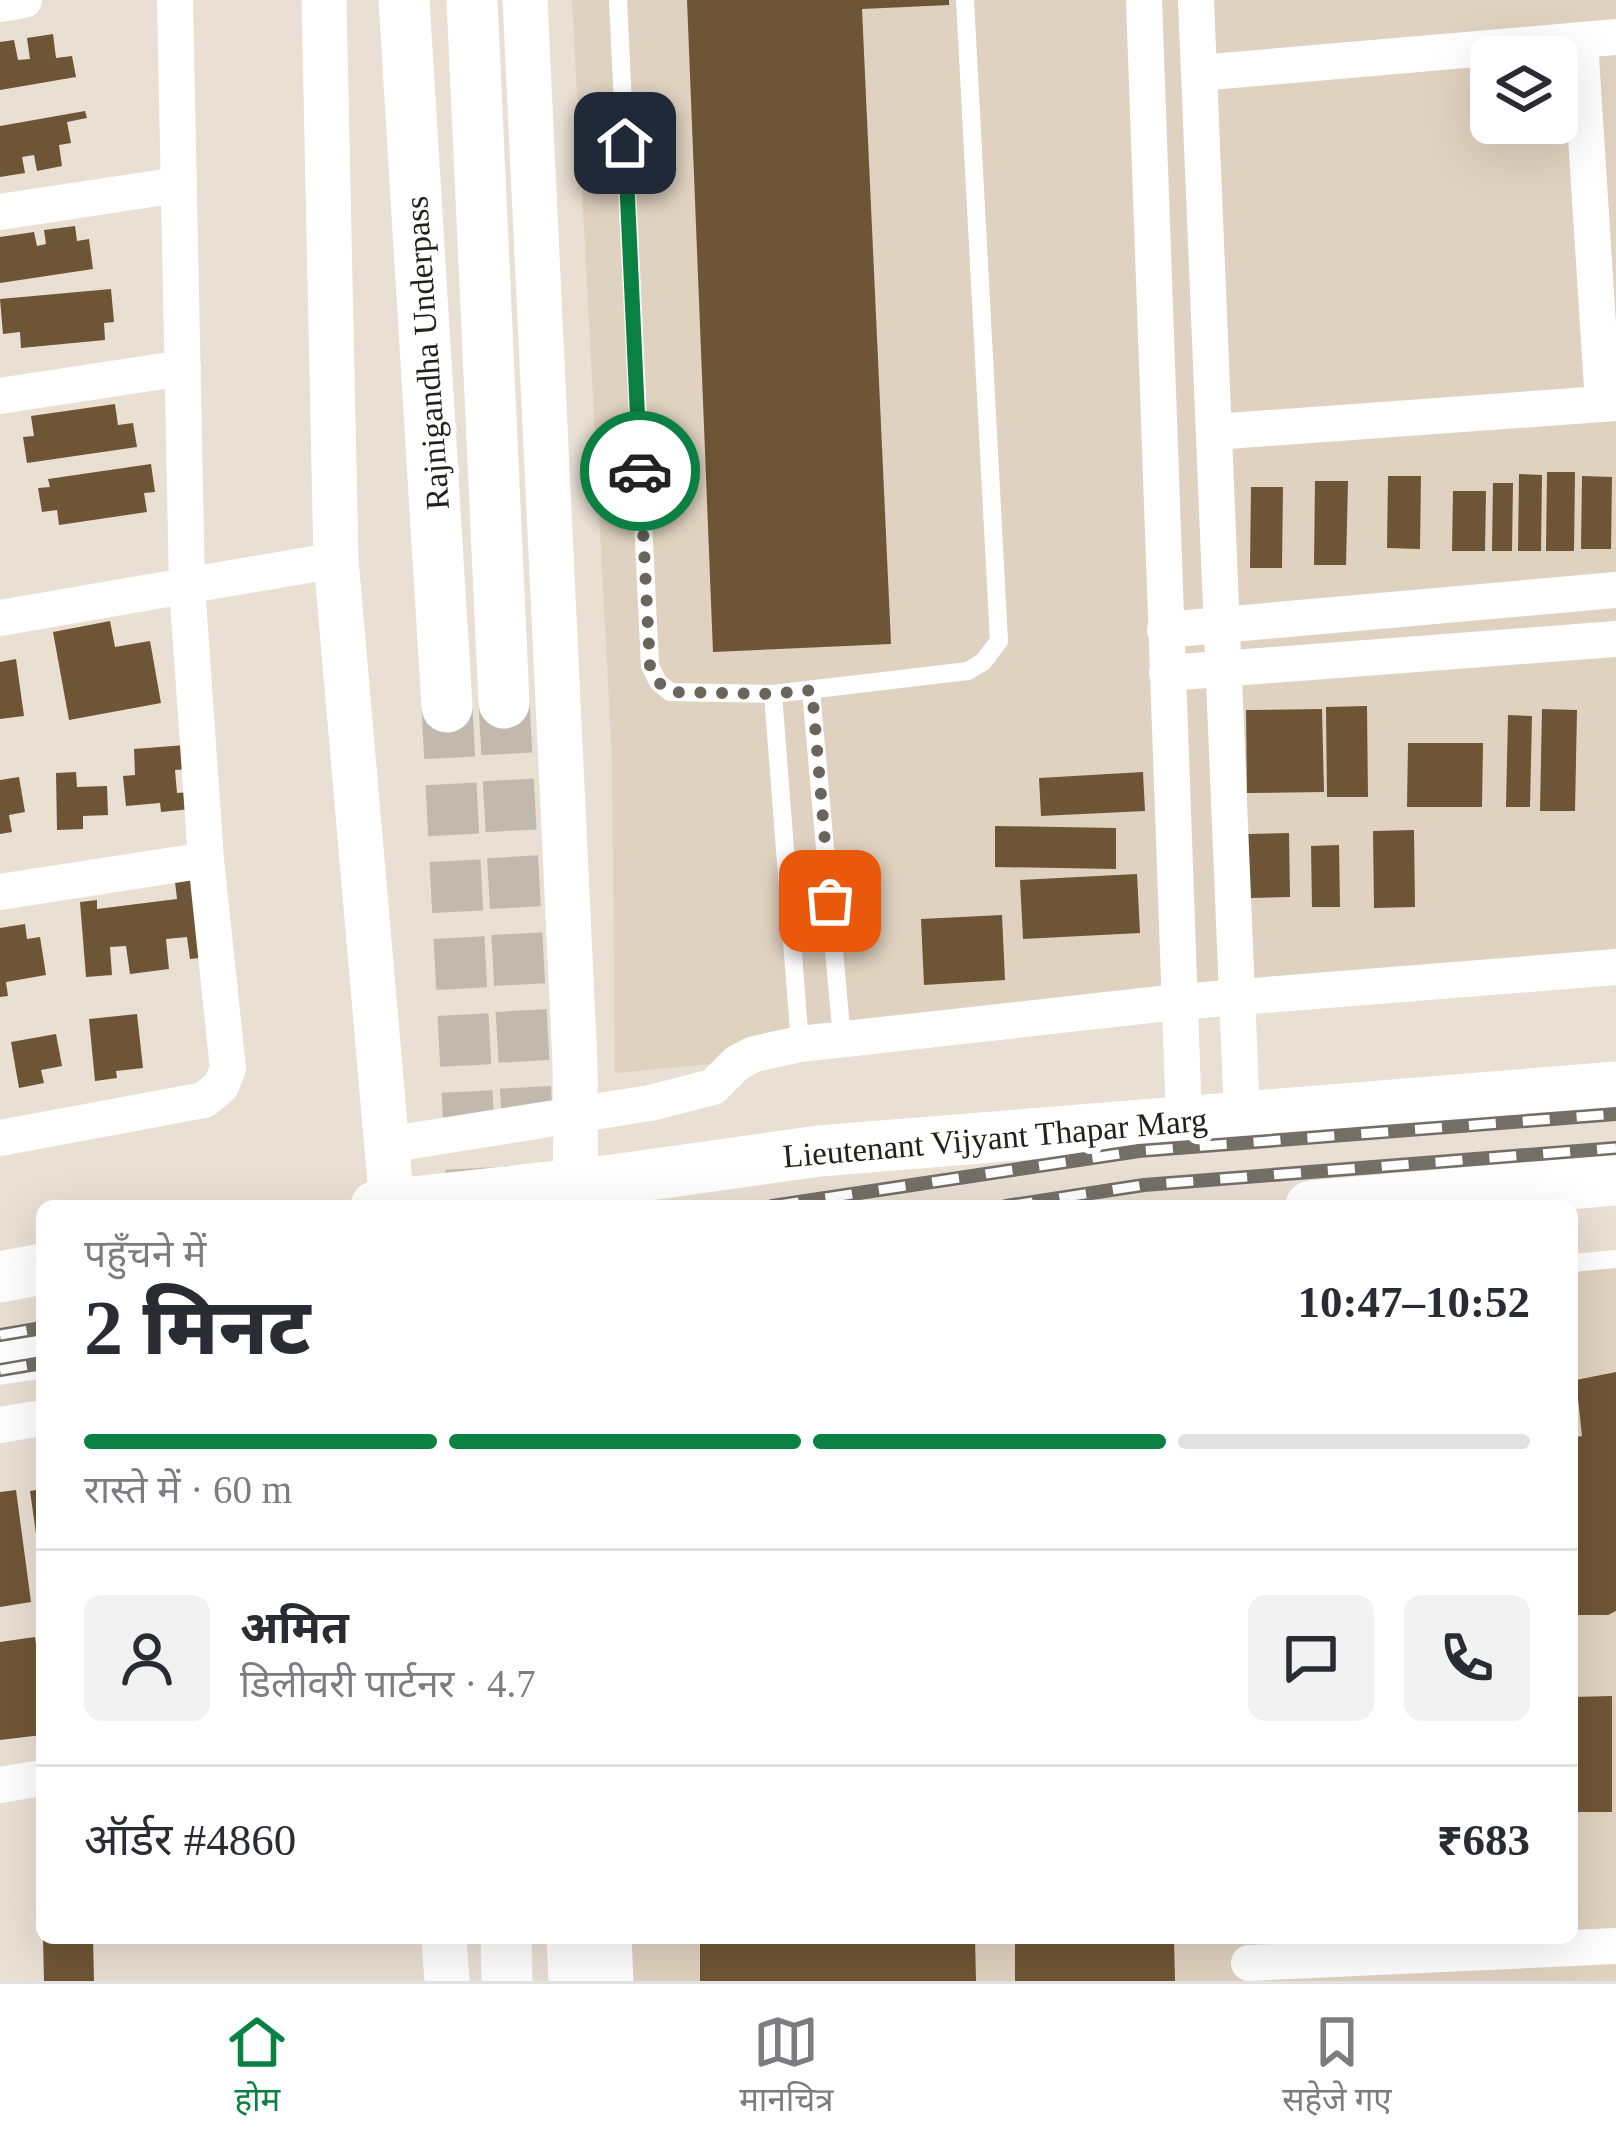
<!DOCTYPE html>
<html lang="hi">
<meta charset="utf-8">
<style>
:root{--surface:#fff;--page:#f2f2f3;--text:#2b2b33;--muted:#7c7c81;--line:#e1e1e2;--accent:#0b8043}
body{margin:0;font-family:"Times New Roman","Noto Sans Devanagari",serif;background:var(--page);color:var(--text);height:100vh;display:flex;flex-direction:column;font-size:45px;white-space:nowrap}
*{box-sizing:border-box;margin:0}
p{font-size:39px;color:var(--muted)}
.icon{flex:none;width:66px;height:66px;fill:none;stroke:currentColor;stroke-width:2;stroke-linecap:round;stroke-linejoin:round}
.map{position:relative;flex:1;overflow:hidden}
.side{position:absolute;left:36px;top:1200px;width:1542px;height:744px;display:flex;flex-direction:column;background:var(--surface);border-radius:18px;box-shadow:0 12px 48px #0002}
.side>*{flex:none}
.fabs{position:absolute;left:1470px;top:36px;display:grid;gap:24px}
.fabs a{display:grid;place-items:center;width:108px;height:108px;border-radius:18px;background:var(--surface);box-shadow:0 12px 48px #0002;font-size:60px}
.pin{position:absolute;display:grid;place-items:center;width:102px;height:102px;color:#fff;margin:-51px;border-radius:24px;box-shadow:0 6px 18px #0006}
.courier{position:absolute;display:grid;place-items:center;width:120px;height:120px;margin:-60px;border:9px solid #0b8043;border-radius:50%;background:#fff;color:#222;box-shadow:0 3px 15px #0007}
.headline em{font-style:normal;font-weight:800}
.headline div{display:flex;flex-direction:column-reverse}
.headline{display:flex;align-items:center;justify-content:space-between;height:204px;padding:0 48px}
h1{font-size:78px;font-weight:800;line-height:90px}
.bar{display:grid;grid-template-columns:repeat(4,1fr);gap:18px 12px;align-content:center;height:144px;padding:0 48px}
.bar i{height:15px;border-radius:9px;background:var(--line)}
.bar .on{background:var(--accent)}
.bar p{grid-column:span 4}
.line{display:flex;align-items:center;gap:30px;padding:0 48px;border-top:3px solid var(--line)}
.line div{flex:1}
.round{display:grid;place-items:center;flex:none;width:126px;height:126px;border-radius:18px;background:var(--page)}
.dock{display:flex;justify-content:space-around;align-items:center;height:168px;border-top:3px solid var(--line);background:var(--surface);font-size:33px;color:var(--muted)}
.dock a{display:grid;justify-items:center;gap:6px}
.dock .on{color:var(--accent)}
.map>svg:first-child{display:block}
</style>
<div class="map">
<svg width="1616" height="1981" viewBox="0 0 1616 1981">
<rect width="100%" height="100%" fill="#e9dfd3"/>
<!-- built -->
<path fill="#e0d2c0" fill-rule="evenodd" d="M572,0H1616V980L615,1073L612,759ZM1491,57H1557V123H1491Z
M1616,1263V1981H633L630,1938H1572V1266Z"/>
<!-- building -->
<path fill="#6e5535" d="M687,0H949V5L862,9L891,644L713,652Z
M53,34L56,58L72,56L76,77L0,90V42L14,40L18,60L30,59L27,38Z
M85,111L87,118L67,122L71,143L59,145L62,166L37,171L34,155L22,157L25,173L0,177V126Z
M75,226L77,241L89,239L93,269L0,283V237L34,232L37,246L46,244L44,230Z
M111,289L114,322L104,323L105,340L21,348L20,332L3,334L0,299Z
M115,404L118,425L133,423L137,447L27,463L23,437L34,436L31,416Z
M151,464L155,492L144,493L147,512L59,525L57,510L42,512L38,488L50,487L48,479Z
M1547,472H1575L1574,551H1546Z
M1519,474L1542,475L1541,551H1518Z
M1388,476H1421L1420,549L1387,548Z
M1582,476L1612,477L1611,549H1581Z
M1315,481H1348L1346,565H1314Z
M1493,483H1513L1512,551H1492Z
M1251,487H1283L1282,568H1250Z
M1453,491H1486L1485,551H1452Z
M110,621L115,647L150,641L161,703L69,720L53,632Z
M16,659L24,716L0,719V662Z
M1367,706L1368,797H1327L1326,707Z
M1322,709L1324,792L1247,793L1246,710Z
M1542,709L1577,710L1575,811H1540Z
M1508,715L1532,716L1530,807H1506Z
M1408,743H1483L1482,807H1407Z
M186,745L188,769L175,770L177,793L190,792L191,809L161,812L160,803L126,806L123,776L135,775L134,749Z
M76,772L77,787L107,786L108,815L83,816V829L57,830L56,773Z
M1143,772L1145,811L1041,816L1039,778Z
M19,777L25,812L9,815L12,832L0,834V780Z
M995,826L1116,828V869L995,867Z
M1414,830L1415,907L1374,908L1373,831Z
M1289,833L1290,897L1249,898L1247,834Z
M1339,845L1340,907H1312L1311,846Z
M198,870L209,957L190,959L187,937L166,939L169,969L130,974L126,946L110,947L112,975L86,977L80,902L97,900V909L177,899L174,873Z
M1137,874L1140,933L1023,939L1020,880Z
M1002,915L1005,980L924,985L921,919Z
M25,924L27,939L40,937L46,975L6,982L8,996L0,997V928Z
M137,1014L143,1068L116,1071L117,1078L95,1081L89,1019Z
M56,1034L62,1066L41,1070L44,1083L19,1088L11,1042Z
M1616,1372V1611L1608,1615H1572V1438L1582,1436L1576,1380Z
M42,1489V1555H39L30,1491Z
M16,1490L31,1602L0,1607V1492Z
M35,1637L42,1686V1735L0,1740V1642Z
M1612,1696V1812H1572V1697Z
M43,1938H93L94,1981H44Z
M700,1938H975L976,1981H700Z
M1015,1938H1174L1175,1981H1015Z"/>
<g fill="none" stroke-linecap="round" stroke-linejoin="round">
<!-- secondary-tunnel -->
<path stroke="#c2b9ae" stroke-width="51" stroke-dasharray="51 26" stroke-linecap="butt" d="M504,703L532,1206
M447,707L473,1206"/>
<!-- service -->
<path stroke="#fff" stroke-width="18" d="M618,0L650,666L658,682L670,692L773,694L968,671L983,662L999,641L965,0
M811,690L842,1040
M773,694L800,1044
M1572,1263L1616,1259"/>
<!-- minor -->
<path stroke="#fff" stroke-width="36" d="M1144,0L1184,1120
M1196,0L1242,1116
M0,4L24,0
M1580,41L1603,404
M1199,73L1616,37
M0,212L178,185
M0,396L183,368
M1214,432L1616,403
M0,618L336,560
M1165,630L1616,590
M1167,673L1616,639
M0,892L206,860
M0,1138L204,1100L221,1086L228,1069L206,860L187,586L175,0
M386,1145L650,1103L713,1087L737,1063L754,1054L800,1044L1178,1002L1616,967
M0,1425L42,1418
M0,1785L42,1778
M1249,1963L1616,1946"/>
<!-- tertiary -->
<path stroke="#fff" stroke-width="45" d="M324,0L336,560L392,1206
M525,0L575,1063L576,1206
M444,1938L447,1981
M609,1938L611,1981"/>
<!-- secondary -->
<path stroke="#fff" stroke-width="51" d="M404,0L447,707
M472,0L504,703
M376,1206L613,1180L819,1151L1616,1087
M1311,1206L1616,1180
M0,1277L42,1269
M0,1359L42,1353
M506,1938L507,1981
M572,1938L574,1981"/>
<defs>
<path id="rail" d="M772,1206L1139,1151L1616,1114
M1006,1206L1144,1185L1616,1148
M0,1335L42,1328
M0,1370L42,1363"/>
</defs>
<!-- rail casing -->
<use href="#rail" stroke="#736e66" stroke-width="14"/>
<!-- rail -->
<use href="#rail" stroke="#fff" stroke-width="9" stroke-dasharray="27" stroke-linecap="butt"/>
</g>
<g fill="none" stroke-linecap="round" stroke-linejoin="round">
<!-- done -->
<path stroke="#69645c" stroke-width="12" stroke-dasharray="0 21.6" d="M640,471L650,666L658,682L670,692L773,694L812,690L830,901"/>
<!-- route -->
<path stroke="#0b8043" stroke-width="15" d="M625,143L640,471"/>
</g>
<g text-anchor="middle" stroke-width="12" stroke-linejoin="round" paint-order="stroke">
<!-- street labels -->
<g font-size="33" fill="#24211c" stroke="#fff">
<text transform="translate(426 353) rotate(-94)" y="12">Rajnigandha Underpass</text>
<text transform="translate(995 1137) rotate(-5)" y="12">Lieutenant Vijyant Thapar Marg</text>
</g>
</g>
</svg>
<div class="fabs">
<a><svg class="icon" aria-label="layers" viewBox="0 0 24 24"><path d="M12 4l9 5-9 5-9-5zM3 14l9 5 9-5"/></svg></a>
</div>
<div class="pin" style="left:830px;top:901px;background:#ea580c"><svg class="icon" aria-label="bag" viewBox="0 0 24 24"><path d="M5 8h14l-1 12H6zM9 8a3 3 0 0 1 6 0"/></svg></div>
<div class="pin" style="left:625px;top:143px;background:#1f2937"><svg class="icon" aria-label="home" viewBox="0 0 24 24"><path d="M3 11l9-7 9 7M6 9v11h12V9"/></svg></div>
<div class="courier" style="left:640px;top:471px"><svg class="icon" aria-label="car" viewBox="0 0 24 24"><path d="M5 17H2v-5l4-1 3-4h7l3 4 3 1v5h-3M9 17h6M6 11h13"/><circle cx="7" cy="17" r="2"/><circle cx="17" cy="17" r="2"/></svg></div>
<section class="side">
<div class="headline"><div><h1>2 मिनट</h1><p>पहुँचने में</p></div><em>10:47–10:52</em></div>
<div class="bar"><i class="on"></i><i class="on"></i><i class="on"></i><i></i><p>रास्ते में · 60 m</p></div>
<div class="line" style="height:216px"><a class="round"><svg class="icon" aria-label="person" viewBox="0 0 24 24"><circle cx="12" cy="8" r="4"/><path d="M4 21q1-7 8-7t8 7"/></svg></a><div><b>अमित</b><p>डिलीवरी पार्टनर · 4.7</p></div><a class="round"><svg class="icon" aria-label="chat" viewBox="0 0 24 24"><path d="M4 5h16v11H9l-5 4z"/></svg></a><a class="round"><svg class="icon" aria-label="phone" viewBox="0 0 24 24"><path d="M5 4h4l2 5-3 2q2 4 5 5l2-3 5 2v4C11 20 4 13 5 4z"/></svg></a></div>
<div class="line" style="height:156px"><div>ऑर्डर #4860</div><b>₹683</b></div>
</section>
</div>
<nav class="dock">
<a class="on"><svg class="icon" aria-label="home" viewBox="0 0 24 24"><path d="M3 11l9-7 9 7M6 9v11h12V9"/></svg>होम</a>
<a><svg class="icon" aria-label="map" viewBox="0 0 24 24"><path d="M3 6l6-2 6 2 6-2v14l-6 2-6-2-6 2zM9 4v14M15 6v14"/></svg>मानचित्र</a>
<a><svg class="icon" aria-label="saved" viewBox="0 0 24 24"><path d="M7 4h10v16l-5-4-5 4z"/></svg>सहेजे गए</a>
</nav>
